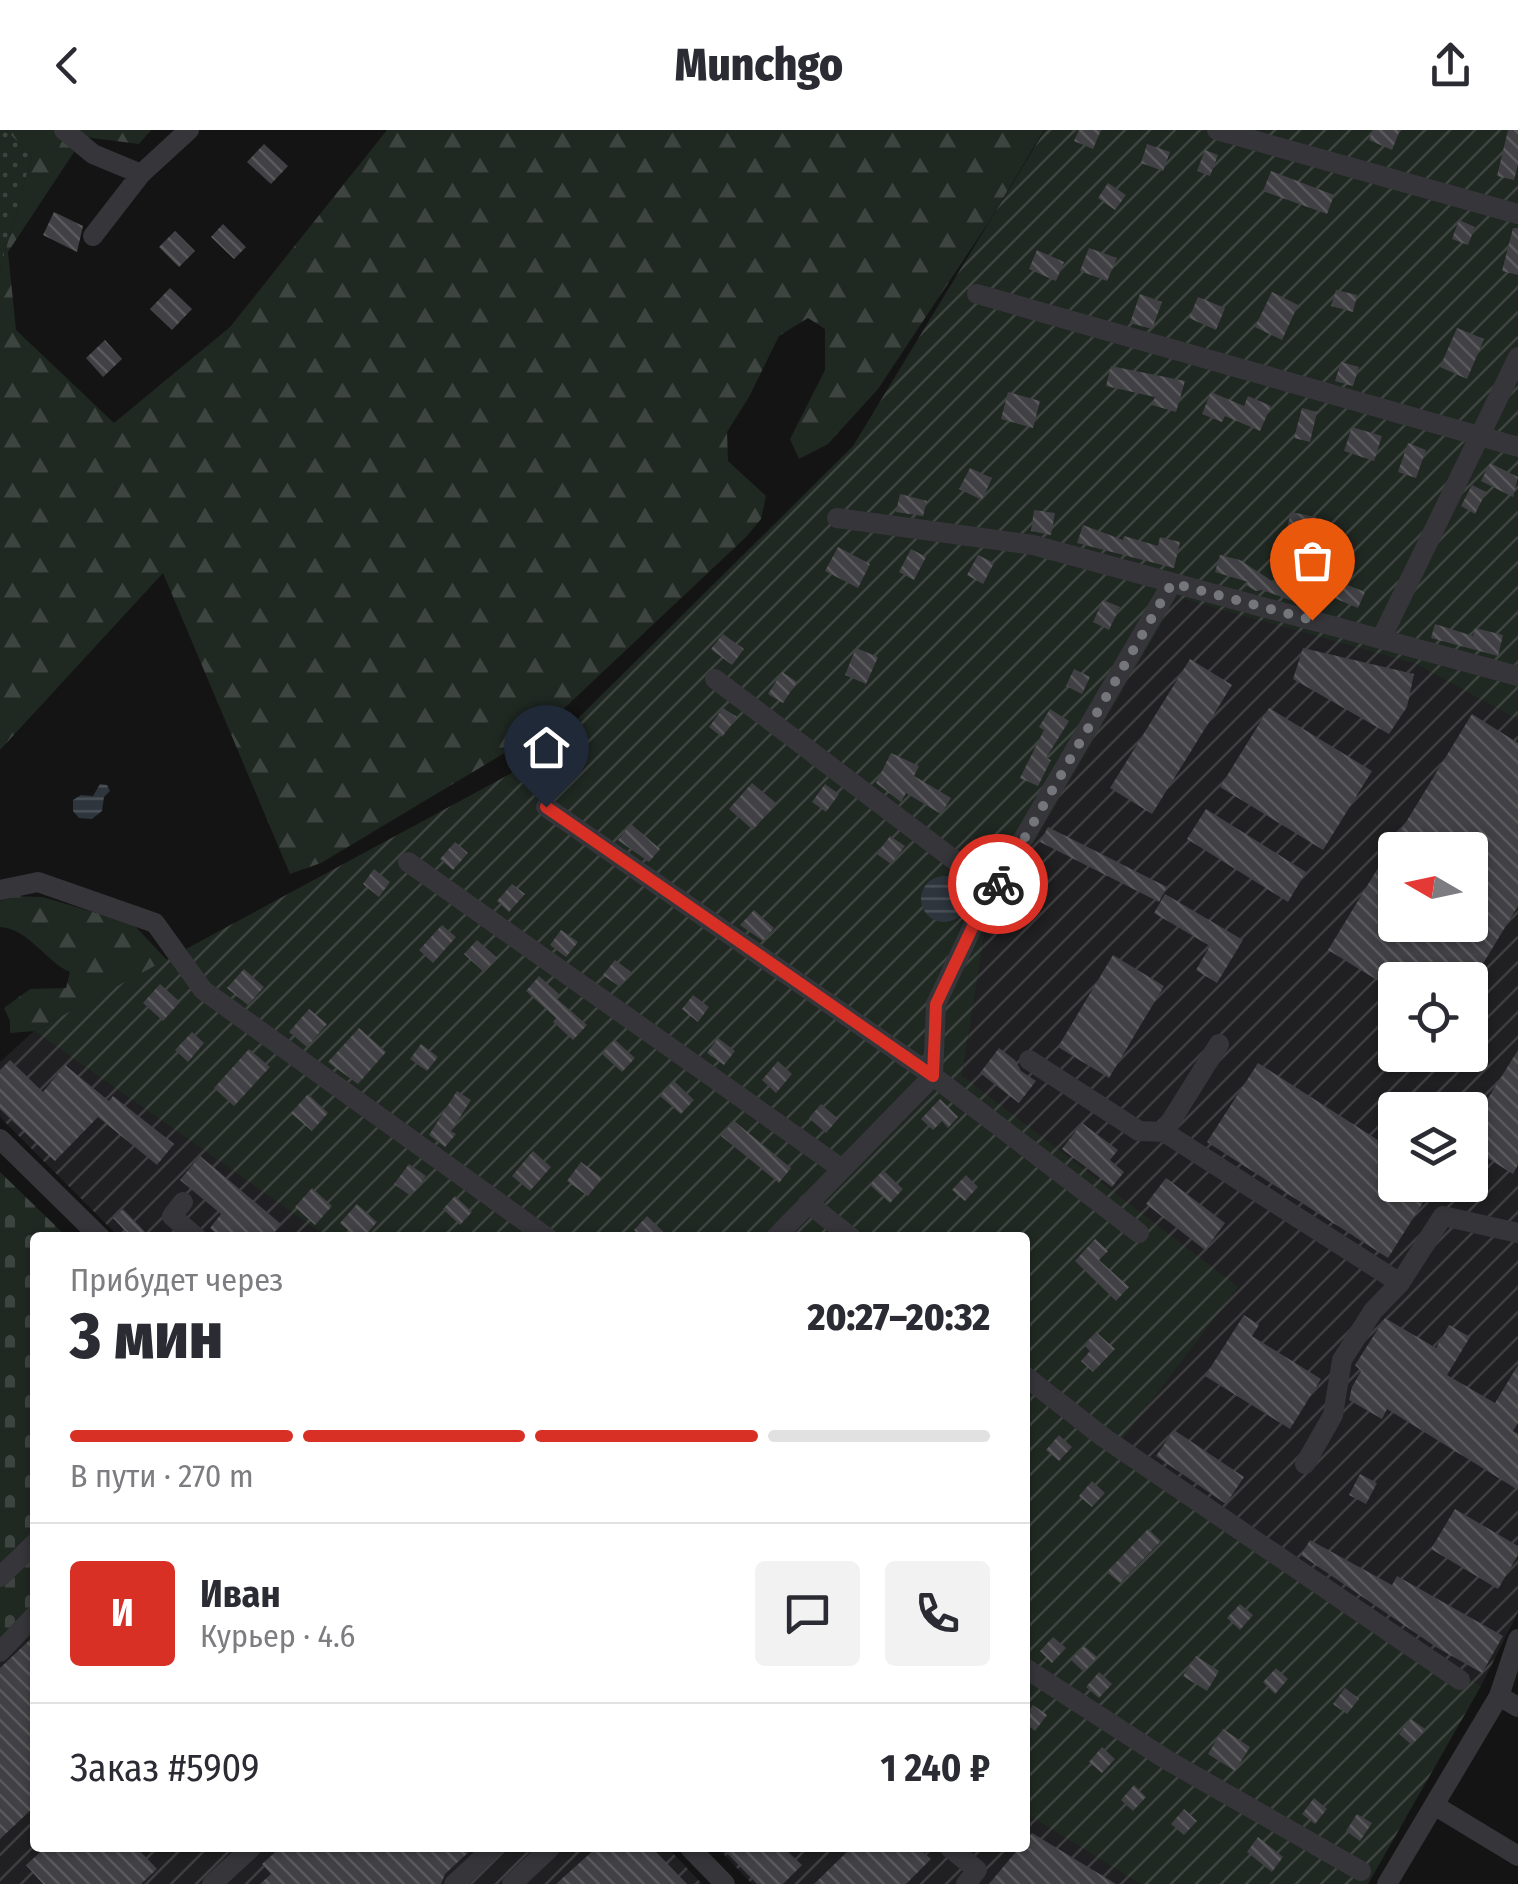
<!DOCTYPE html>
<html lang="ru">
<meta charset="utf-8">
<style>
:root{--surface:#fff;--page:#f2f2f3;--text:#2b2b33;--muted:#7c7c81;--line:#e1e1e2;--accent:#d93025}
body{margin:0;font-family:"Fira Sans Condensed",sans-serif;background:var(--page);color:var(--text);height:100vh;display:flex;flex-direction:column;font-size:38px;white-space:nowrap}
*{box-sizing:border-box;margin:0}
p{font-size:32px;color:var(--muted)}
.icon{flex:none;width:55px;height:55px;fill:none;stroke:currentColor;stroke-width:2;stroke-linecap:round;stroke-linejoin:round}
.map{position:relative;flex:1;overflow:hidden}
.side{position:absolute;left:30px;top:1102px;width:1000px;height:620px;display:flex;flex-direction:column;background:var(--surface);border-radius:10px;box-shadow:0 2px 8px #0004}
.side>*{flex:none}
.needle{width:65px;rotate:279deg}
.buttons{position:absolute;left:1378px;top:702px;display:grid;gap:20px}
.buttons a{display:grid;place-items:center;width:110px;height:110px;border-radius:10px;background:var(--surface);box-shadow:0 2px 8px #0004;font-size:50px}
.pin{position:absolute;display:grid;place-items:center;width:85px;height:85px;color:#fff;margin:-102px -42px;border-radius:50% 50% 50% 0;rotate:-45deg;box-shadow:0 0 10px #0007}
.pin .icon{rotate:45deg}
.courier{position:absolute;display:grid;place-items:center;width:100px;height:100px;margin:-50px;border:8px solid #d93025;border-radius:50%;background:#fff;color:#222;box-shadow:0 2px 12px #0007}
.summary em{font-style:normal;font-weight:800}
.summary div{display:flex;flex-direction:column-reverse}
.summary{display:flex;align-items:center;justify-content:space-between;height:170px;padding:0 40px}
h1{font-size:65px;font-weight:800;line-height:75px}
.bar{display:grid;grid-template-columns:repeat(4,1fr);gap:15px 10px;align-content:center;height:120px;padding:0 40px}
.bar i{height:12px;border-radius:8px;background:var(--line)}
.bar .on{background:var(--accent)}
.bar p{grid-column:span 4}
.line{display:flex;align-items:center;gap:25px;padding:0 40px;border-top:2px solid var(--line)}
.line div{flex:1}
.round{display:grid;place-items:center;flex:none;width:105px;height:105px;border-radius:10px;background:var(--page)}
header{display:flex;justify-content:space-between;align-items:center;height:130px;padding:0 40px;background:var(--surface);font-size:45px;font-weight:800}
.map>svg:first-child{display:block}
</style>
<header><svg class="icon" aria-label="back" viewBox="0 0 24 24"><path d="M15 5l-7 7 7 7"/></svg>Munchgo<svg class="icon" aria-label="share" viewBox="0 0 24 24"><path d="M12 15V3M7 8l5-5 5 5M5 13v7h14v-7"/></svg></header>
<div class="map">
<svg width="1518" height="1754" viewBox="0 0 1518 1754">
<defs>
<pattern id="industrial-furrows" width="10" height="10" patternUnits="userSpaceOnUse" patternTransform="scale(2.5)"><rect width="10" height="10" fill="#202022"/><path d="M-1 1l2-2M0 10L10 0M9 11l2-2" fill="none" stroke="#3e3e40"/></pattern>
<pattern id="grass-dots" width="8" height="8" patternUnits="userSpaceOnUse" patternTransform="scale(2.5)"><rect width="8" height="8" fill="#202822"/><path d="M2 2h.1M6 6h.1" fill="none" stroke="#3e4440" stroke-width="1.8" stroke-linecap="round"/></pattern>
<pattern id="forest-firs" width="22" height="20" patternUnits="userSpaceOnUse" patternTransform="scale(2.5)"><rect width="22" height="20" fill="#202822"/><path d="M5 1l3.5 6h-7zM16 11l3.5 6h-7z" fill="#3e4440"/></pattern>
<pattern id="cemetery-stones" width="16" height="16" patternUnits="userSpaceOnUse" patternTransform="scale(2.5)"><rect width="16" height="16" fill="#202822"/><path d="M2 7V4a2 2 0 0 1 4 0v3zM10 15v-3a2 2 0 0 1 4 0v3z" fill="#3e4440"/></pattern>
<pattern id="garden-furrows" width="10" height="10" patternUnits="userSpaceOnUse" patternTransform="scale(2.5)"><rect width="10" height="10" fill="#202822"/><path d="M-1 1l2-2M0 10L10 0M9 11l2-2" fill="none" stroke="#3e4440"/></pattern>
<pattern id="water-rules" width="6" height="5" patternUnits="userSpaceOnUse" patternTransform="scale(2.5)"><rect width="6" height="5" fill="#2e353d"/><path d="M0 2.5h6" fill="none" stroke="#495057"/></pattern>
<pattern id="building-back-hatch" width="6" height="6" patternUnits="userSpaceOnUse" patternTransform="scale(2.5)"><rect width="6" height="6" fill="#414145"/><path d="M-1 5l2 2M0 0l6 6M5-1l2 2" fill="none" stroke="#5a5a5d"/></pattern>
</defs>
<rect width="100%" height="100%" fill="#141415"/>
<!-- industrial -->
<path fill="url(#industrial-furrows)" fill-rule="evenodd" d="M1177,466L1416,534L1518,590V1482L1481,1556L1117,1316L962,946L986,795ZM1395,720H1470V795H1395ZM1395,850H1470V925H1395ZM1395,980H1470V1055H1395Z
M34,901L327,1107H119L0,987V932Z
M35,1495V1718H668L702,1754H0V1532Z
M1025,1683L1140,1754H752L718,1718H1025Z"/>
<!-- grass -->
<path fill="url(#grass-dots)" d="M0,0H6L32,26L0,140Z"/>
<!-- forest -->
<path fill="url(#forest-firs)" d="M6,0H151L139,14L84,7L8,122L16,200L114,293L230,197L387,0H1044L990,90L878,259L828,314L799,329L790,309L825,240V199L808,188L779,206L749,267L727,302L728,331L766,366L761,389L746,407L538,603L321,733L290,744L163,443L0,620V140L32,26Z
M10,766L43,767L133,794L167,830L34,901L10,903V891L4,878L30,859L66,858L70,842C45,831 29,799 0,797V771Z"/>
<!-- cemetery -->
<path fill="url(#cemetery-stones)" d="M0,1042L67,1107L35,1108V1474L0,1510Z"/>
<!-- garden -->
<path fill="url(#garden-furrows)" d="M1045,0H1518V590L1416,534L1177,467L986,795L962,946L1238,1157L1117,1316L1481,1556L1368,1754H1140L1025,1683V1108L327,1107L34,901L536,630L853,316Z"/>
<!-- water -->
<path fill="url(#water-rules)" d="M100,654L107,655L110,661L104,667L102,681L92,689L79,688L73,681V670L81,665L93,666Z
M921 769a23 23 0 1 1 46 0a23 23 0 1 1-46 0Z"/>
<!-- building -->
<path fill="url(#building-back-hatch)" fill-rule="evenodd" d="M1079,0H1101L1093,19L1074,11Z
M1373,0H1400L1392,20L1369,10Z
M1508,0H1518V34L1514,50L1497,46Z
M264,14L288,36L271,54L247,32Z
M1147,14L1170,22L1163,41L1141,33Z
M1205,20L1218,25L1210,46L1197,41Z
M1271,41L1334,65L1327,84L1263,61Z
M1108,53L1126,65L1115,80L1098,68Z
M54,82L83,96L77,122L43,105Z
M1459,90L1475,97L1468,115L1452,109Z
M223,94L246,117L234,129L211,107Z
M1513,98H1518V145L1502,141Z
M175,101L195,121L179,137L159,117Z
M1089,118L1117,128L1107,151L1080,141Z
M1037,120L1064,132L1056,151L1029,139Z
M170,158L192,179L172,200L150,179Z
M1336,160L1357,165L1353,182L1331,176Z
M1272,162L1298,175L1282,210L1255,197Z
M1140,164L1162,172L1152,199L1130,193Z
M1198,167L1225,178L1216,200L1189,188Z
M1457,198L1484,209L1467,249L1440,237Z
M105,210L122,229L103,247L86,228Z
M1341,232L1359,237L1353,256L1335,251Z
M1111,236L1185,251L1176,282L1152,275L1155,267L1106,256Z
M1008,262L1040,271L1033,298L1001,289Z
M1211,262L1244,276L1248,266L1271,276L1260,301L1225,286L1222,292L1202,284Z
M1302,278L1317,282L1310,312L1294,308Z
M1352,297L1382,306L1374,331L1344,321Z
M1408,313L1426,320L1416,348L1398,342Z
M1490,333L1518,347L1513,367L1481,351Z
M970,338L992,348L982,370L959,359Z
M1472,355L1486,362L1475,384L1461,376Z
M900,364L927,371L923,386L896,382Z
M1034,380L1055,383L1051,405L1031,401Z
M1291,382L1316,387L1312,403L1287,398Z
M1083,395L1123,410L1124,406L1158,416L1160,407L1180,412L1174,438L1077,413Z
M838,417L870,434L858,458L825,441Z
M911,419L926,427L914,450L899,442Z
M978,425L994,433L983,454L967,445Z
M1220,425L1240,430L1275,453L1278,445L1297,452L1293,471L1262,460L1256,461L1246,455L1248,452L1215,442Z
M1340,452L1365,462L1358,478L1334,468Z
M1103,470L1120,477L1109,500L1093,492Z
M1435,494L1473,506L1475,498L1503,505L1498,526L1431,508Z
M723,504L744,519L732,535L711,519Z
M856,518L878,527L866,554L845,545Z
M1303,518L1414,544L1407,577L1389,604L1293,549Z
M1190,529L1232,555L1152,684L1110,658Z
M1074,539L1090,547L1082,564L1066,556Z
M782,542L797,552L783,573L768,564Z
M723,578L737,587L722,607L709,597Z
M1269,578L1372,641L1323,720L1220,657Z
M1050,579L1069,591L1046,628L1051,630L1038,656L1020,648L1044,600L1039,597Z
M1472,584L1518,613V776L1473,850H1395V861L1328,820ZM1395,720H1470V795H1395Z
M891,623L919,636L914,646L951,668L941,684L906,663L901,672L876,653Z
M752,653L776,673L753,700L729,679Z
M825,654L839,664L826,682L812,672Z
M1206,679L1306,742L1288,772L1187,709Z
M631,694L660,719L649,732L618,710Z
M1048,697L1167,757L1159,772L1040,712Z
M890,706L905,716L891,734L877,724Z
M455,712L468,723L453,740L440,729Z
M374,739L390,752L379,767L363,754Z
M512,754L525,764L509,782L497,771Z
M1165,764L1243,810L1217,853L1196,840L1210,816L1154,783Z
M754,780L774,798L763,811L740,795Z
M442,795L456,807L433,833L419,820Z
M561,800L578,812L566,827L550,815Z
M477,810L497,828L484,842L464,824Z
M1113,825L1164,856L1109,948L1058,917Z
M615,830L631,842L620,857L603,845Z
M244,839L264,857L248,875L227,858Z
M539,846L559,864L556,868L587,895L573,910L553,892L556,888L526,861Z
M160,854L180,872L163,891L143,873Z
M693,865L709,877L698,892L682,879Z
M309,879L327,894L307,917L289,902Z
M359,898L386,922L358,954L328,932Z
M192,902L204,913L188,932L175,920Z
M718,908L735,921L724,935L707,923Z
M615,910L635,928L622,942L602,924Z
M421,914L438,927L427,941L410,929Z
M999,918L1015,930L1021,941L1036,951L1019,973L980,943Z
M249,919L270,937L234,976L214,958Z
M1518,920V1035L1513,1044L1470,1017V997Z
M10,930L43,962L65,935L109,971L113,966L174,1014L157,1035L98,987L55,1031L0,979V940Z
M778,931L792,944L776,963L762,950Z
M1258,933L1395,1021V1055H1434L1388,1128L1207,1012Z
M674,951L694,970L681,984L660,966Z
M457,961L471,970L451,1001L456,1004L445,1017L429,1005Z
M308,964L328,983L312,1001L291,983Z
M940,969L958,987L948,998L942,991L933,1000L921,989Z
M821,974L838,989L826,1003L809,988Z
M734,991L791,1038L779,1053L721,1006Z
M1082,993L1118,1020L1110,1030L1124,1042L1112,1057L1062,1019Z
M533,1021L551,1037L530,1061L512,1046Z
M200,1026L281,1094L270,1108H221L210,1098L221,1084L180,1050Z
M581,1032L602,1048L588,1066L567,1051Z
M409,1034L426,1046L411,1066L394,1054Z
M883,1040L903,1059L890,1073L870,1055Z
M966,1045L978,1057L965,1071L952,1060Z
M1166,1048L1225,1093L1205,1120L1146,1074Z
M312,1058L332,1076L315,1095L295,1077Z
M455,1066L472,1082L460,1095L443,1079Z
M357,1074L377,1092L363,1108H357L340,1093Z
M123,1079L151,1108H132L113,1088Z
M647,1086L670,1108H642L634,1100Z
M1095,1109L1108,1121L1099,1130L1129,1157L1116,1171L1075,1131Z
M1244,1185L1259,1195L1252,1206L1321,1249L1290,1299L1205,1246Z
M1385,1188L1436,1218L1449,1195L1470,1207L1447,1245L1495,1273L1518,1235V1293L1513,1301L1518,1304V1360L1387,1279L1382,1289L1349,1270L1352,1257L1361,1241L1355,1235Z
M1096,1202L1115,1219L1093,1242L1081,1231L1090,1221L1084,1215Z
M1174,1300L1244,1347L1226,1374L1156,1326Z
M1059,1305L1072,1317L1059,1331L1046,1320Z
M1360,1344L1377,1353L1366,1374L1349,1365Z
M1092,1351L1105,1363L1092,1377L1079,1366Z
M1455,1379L1518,1416V1425L1498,1459L1431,1419Z
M1148,1399L1161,1411L1120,1453L1107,1442Z
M1310,1410L1392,1455L1397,1446L1503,1506L1482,1543L1436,1517L1301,1425Z
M1240,1474L1253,1485L1240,1500L1227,1488Z
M35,1505V1676L0,1709V1538Z
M1053,1507L1066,1518L1052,1533L1040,1521Z
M1084,1516L1097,1527L1084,1542L1071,1530Z
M1196,1526L1219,1541L1207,1561L1183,1546Z
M1276,1538L1288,1549L1275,1564L1263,1552Z
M1099,1542L1112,1554L1099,1568L1086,1557Z
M1345,1558L1359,1569L1347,1584L1333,1574Z
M1033,1575L1047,1585L1035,1601L1025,1593V1586Z
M1411,1589L1425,1599L1412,1615L1399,1604Z
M1223,1599L1250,1617L1235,1641L1208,1624Z
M1102,1617L1115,1629L1102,1643L1089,1632Z
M1134,1655L1146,1667L1133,1681L1121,1670Z
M1314,1668L1327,1679L1315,1694L1302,1684Z
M1184,1679L1197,1691L1184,1705L1171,1694Z
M1357,1684L1372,1693L1360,1711L1346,1701Z
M1032,1703L1116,1754H989L1019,1718H1025V1711Z
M1258,1707L1283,1727L1272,1742L1247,1722Z
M45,1718H137L157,1739L141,1754H43L26,1735Z
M280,1718H473L445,1744L441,1754H260L271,1744L262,1734Z
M596,1718H652L687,1754H556Z
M722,1718H784L802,1735L783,1754H757Z
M851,1718H919L931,1729L906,1754H814Z"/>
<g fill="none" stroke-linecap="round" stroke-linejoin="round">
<!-- minor -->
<path stroke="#35353a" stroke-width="20" d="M64,0L93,24L141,44L189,0
M1217,0L1518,84
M93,106L141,44
M977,164L1518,317
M837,388L1033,415L1518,546
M1381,509L1518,227
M715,549L994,760
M546,677L933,946L1139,1103
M408,732L842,1039
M0,760L38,752L155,793L203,860L548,1108
M1219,914L1164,1002L1400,1153L1443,1086L1518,1103
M1029,930L1139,1001L1164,1002
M0,1009L101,1108
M183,1072L172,1086L197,1108
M808,1073L852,1108
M775,1108L933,946L936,874L975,792L1172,453
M1025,1246L1103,1307L1460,1550
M1305,1334L1333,1285L1342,1230L1373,1181L1400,1153
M0,1447L35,1413
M0,1522L35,1485
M1025,1538L1167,1630L1361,1741
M1499,1566L1518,1577
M1434,1675L1518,1726
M690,1718L725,1754
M950,1718L977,1740L966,1754
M212,1754L251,1718
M454,1754L493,1718
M512,1754L550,1718
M1387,1754L1499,1566L1518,1509"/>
</g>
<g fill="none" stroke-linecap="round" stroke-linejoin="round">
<!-- done -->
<path stroke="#74767c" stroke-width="10" stroke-dasharray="0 18" d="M998,754L1172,453L1312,490"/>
<!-- route -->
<path stroke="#d93025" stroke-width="12" d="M546,677L933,946L936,874L975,792L998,754"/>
</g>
</svg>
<div class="buttons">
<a><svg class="needle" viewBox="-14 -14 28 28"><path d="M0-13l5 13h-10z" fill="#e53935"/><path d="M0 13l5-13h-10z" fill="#7c7c81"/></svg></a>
<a><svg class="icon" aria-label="locate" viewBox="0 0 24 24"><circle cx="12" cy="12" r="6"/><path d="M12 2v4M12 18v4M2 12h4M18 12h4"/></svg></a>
<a><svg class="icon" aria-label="layers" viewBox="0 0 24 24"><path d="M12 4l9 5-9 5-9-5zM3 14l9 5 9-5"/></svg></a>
</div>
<div class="pin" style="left:1312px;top:490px;background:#ea580c"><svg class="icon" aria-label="bag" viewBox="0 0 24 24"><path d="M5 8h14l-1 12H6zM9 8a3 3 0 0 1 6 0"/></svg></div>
<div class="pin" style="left:546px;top:677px;background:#1f2937"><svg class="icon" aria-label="home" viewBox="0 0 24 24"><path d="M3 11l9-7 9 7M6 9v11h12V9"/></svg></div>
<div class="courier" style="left:998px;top:754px"><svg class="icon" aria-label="bike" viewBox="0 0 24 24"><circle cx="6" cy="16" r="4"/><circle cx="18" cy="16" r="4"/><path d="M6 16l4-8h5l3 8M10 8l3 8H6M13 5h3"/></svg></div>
<section class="side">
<div class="summary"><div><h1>3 мин</h1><p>Прибудет через</p></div><em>20:27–20:32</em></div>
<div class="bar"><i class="on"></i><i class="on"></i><i class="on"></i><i></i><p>В пути · 270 m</p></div>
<div class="line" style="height:180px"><b class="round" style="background:var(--accent);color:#fff">И</b><div><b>Иван</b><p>Курьер · 4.6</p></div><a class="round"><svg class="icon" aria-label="chat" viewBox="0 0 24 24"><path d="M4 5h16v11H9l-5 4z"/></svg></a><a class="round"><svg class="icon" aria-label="phone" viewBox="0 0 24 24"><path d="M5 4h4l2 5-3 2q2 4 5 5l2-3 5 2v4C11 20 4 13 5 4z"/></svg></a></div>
<div class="line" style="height:130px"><div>Заказ #5909</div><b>1 240 ₽</b></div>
</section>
</div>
